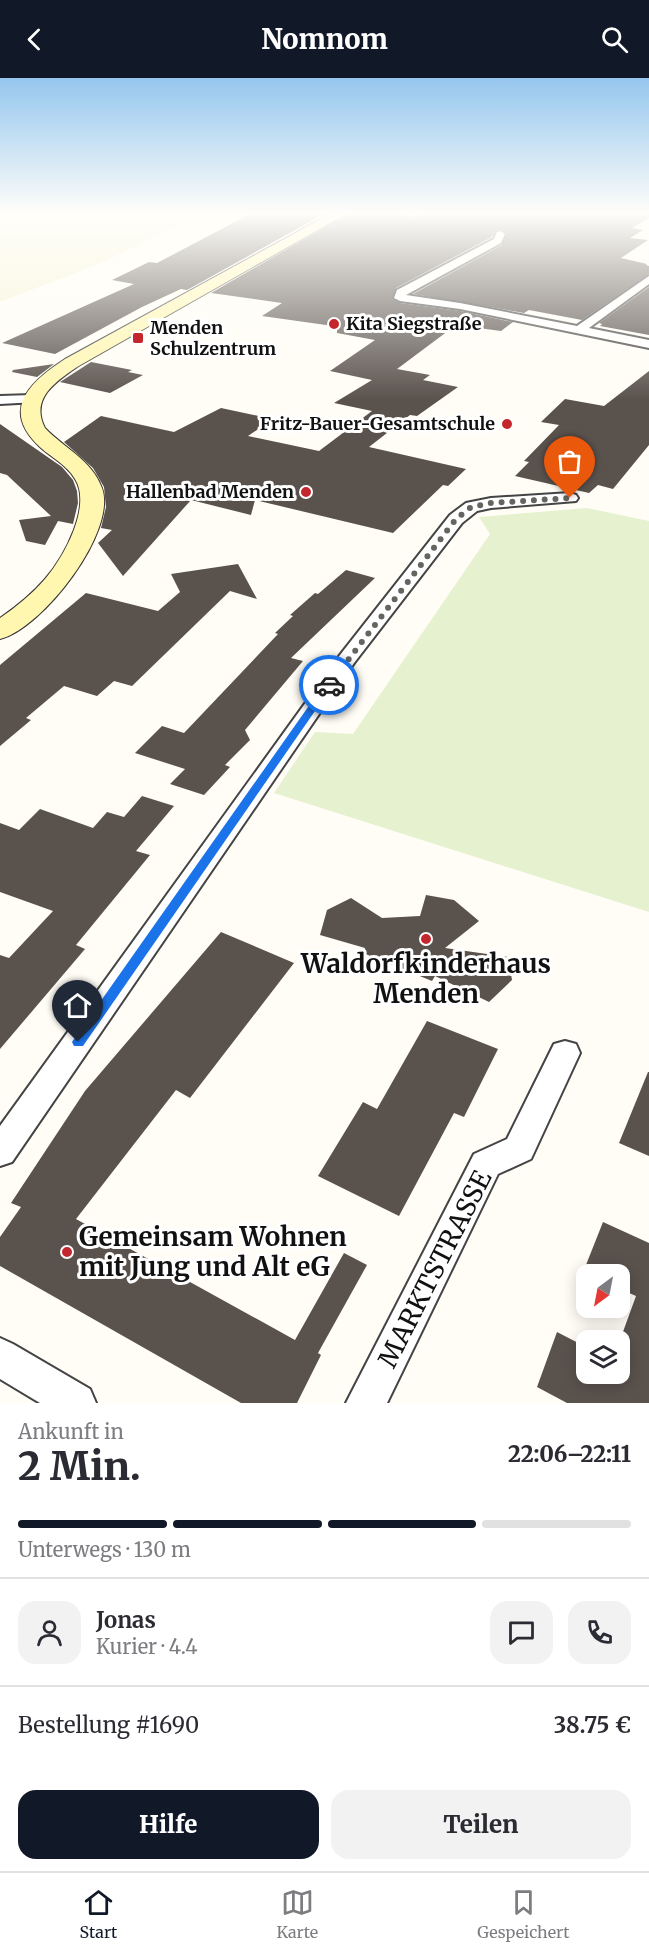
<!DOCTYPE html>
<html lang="de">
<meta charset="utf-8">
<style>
:root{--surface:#fff;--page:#f2f2f3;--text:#2b2b33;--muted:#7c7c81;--line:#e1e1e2;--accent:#111827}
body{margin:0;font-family:Merriweather,serif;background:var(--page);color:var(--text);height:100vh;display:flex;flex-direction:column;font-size:22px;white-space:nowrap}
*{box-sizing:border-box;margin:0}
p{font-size:20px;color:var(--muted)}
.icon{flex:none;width:33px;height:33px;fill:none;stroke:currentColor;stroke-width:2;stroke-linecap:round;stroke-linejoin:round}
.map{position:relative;height:1325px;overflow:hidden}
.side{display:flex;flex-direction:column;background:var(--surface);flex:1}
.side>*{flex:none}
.needle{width:39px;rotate:212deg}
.controls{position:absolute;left:576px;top:1186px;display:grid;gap:12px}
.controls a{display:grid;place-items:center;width:54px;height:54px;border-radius:12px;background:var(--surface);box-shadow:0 3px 15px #0003;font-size:30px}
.pin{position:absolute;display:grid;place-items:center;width:51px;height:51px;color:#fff;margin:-62px -26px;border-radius:50% 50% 50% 0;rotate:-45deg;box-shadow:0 0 6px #0007}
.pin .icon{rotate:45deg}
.courier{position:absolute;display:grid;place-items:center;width:60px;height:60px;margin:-30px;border:4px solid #1a73e8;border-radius:50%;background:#fff;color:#222;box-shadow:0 2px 8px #0007}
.head em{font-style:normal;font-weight:800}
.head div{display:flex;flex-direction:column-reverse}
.head{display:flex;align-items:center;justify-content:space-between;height:102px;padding:0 18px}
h1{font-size:39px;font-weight:800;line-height:45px}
.bar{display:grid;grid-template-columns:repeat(4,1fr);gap:9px 6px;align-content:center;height:72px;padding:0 18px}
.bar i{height:8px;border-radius:4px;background:var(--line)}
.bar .active{background:var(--accent)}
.bar p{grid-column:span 4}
.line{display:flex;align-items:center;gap:15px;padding:0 18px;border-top:2px solid var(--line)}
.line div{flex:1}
.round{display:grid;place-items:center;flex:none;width:63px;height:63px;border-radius:18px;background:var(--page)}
.action{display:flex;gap:12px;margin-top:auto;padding:12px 18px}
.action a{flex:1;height:69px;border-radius:18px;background:var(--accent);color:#fff;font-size:24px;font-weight:800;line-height:69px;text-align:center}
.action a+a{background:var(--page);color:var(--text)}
header{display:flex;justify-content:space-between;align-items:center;height:78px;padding:0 18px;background:var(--accent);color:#fff;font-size:27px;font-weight:800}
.menu{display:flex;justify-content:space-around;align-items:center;height:84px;border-top:2px solid var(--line);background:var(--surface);font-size:16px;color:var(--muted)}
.menu a{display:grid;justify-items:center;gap:3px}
.menu .active{color:var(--accent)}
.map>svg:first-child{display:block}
</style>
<header><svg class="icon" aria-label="back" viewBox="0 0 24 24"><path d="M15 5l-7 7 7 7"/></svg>Nomnom<svg class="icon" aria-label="search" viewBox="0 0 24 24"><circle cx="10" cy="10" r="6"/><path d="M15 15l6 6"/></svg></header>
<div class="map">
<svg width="649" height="1325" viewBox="0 0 649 1325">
<rect width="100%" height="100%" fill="#fffdf5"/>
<!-- farmland -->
<path fill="#f6f3d4" d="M0,136H204L101,185L0,224Z"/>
<!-- pitch -->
<path fill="#e6f2cf" d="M587,430L649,443V834L274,715L315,654L353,656L490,456L479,439Z"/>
<!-- building -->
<path fill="#5a524d" d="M250,136H324L187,212L181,211L142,229L55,276L2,265L134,206L112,202L149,184L157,185Z
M348,136H400L416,141L422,136H649V140L632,150L643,152L630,160L648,162L621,180L647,186L646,187L649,188V196L582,242L529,232L524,235L413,216L502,167L507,155L501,151L496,152L492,159L396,210L392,221L400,225L460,233L513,244L501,253L456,247L397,291L430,297L423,302L458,309L417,338L410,337L369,369L466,391L448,408L443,407L393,455L255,422L251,437L191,422L123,498L98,465L112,452L101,450L106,429L104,409L93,390L64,364L101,338L174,354L221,330L273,341L248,358L319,373L372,333L334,325L372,302L330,293L375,262L337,255V245L326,247L262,238L282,225L211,215Z
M649,209V257L600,248L602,246L599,245Z
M91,284L132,292L128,294L143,297L110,315L60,304Z
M54,286L37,299L12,294L13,292Z
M649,293V367L613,411L598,407L589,415L515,398L529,384L524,383L559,347L541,344L565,321L604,328Z
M0,346L62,389L73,402L77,413L78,425L73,446L58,443L45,467L26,463L19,442L51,438L7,397L0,395Z
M238,486L257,521L230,513L132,608L114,603L97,618L64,608L26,640L31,642L0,668V587L86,515L158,533L180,514L171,496Z
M346,492L375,500L291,580L303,583L245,652L250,662L225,687L230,689L204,717L170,706L185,691L135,675L162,648L184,655L278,556L275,555L293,538L290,537L315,515L318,516Z
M142,718L174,728L136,773L150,777L76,867L85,871L0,971V877L9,880L53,833L0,814V745L19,752L40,731L93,750L107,734L124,739Z
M426,817L454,822L479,843L445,870L508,879L512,902L489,924L435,898L432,903L363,875L365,870L320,857L327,832L351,820L382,840L420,838Z
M221,854L294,885L190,1020L176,1012L76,1141L295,1262L344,1175L367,1187L318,1275L321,1277L297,1325H241L0,1188V1159L21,1129L11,1125L85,1013Z
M427,943L498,971L464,1039L454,1035L399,1138L318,1098L363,1024L377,1031Z
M648,994H649V1078L619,1065Z
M603,1144L649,1165V1325H567L537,1309L557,1254L586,1269V1296H620V1262L636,1218L620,1211V1197H582Z"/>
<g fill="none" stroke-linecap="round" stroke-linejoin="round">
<defs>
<path id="street" d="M402,136H420L416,139Z
M500,153L505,156L501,165L406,217L460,225L577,248L649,198V206L589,250L649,262V270L460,231L400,223L394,220L397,212L494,161L497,154Z
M32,317L37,318L39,321L37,324L0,326V318Z
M570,415L576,417L578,420L576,423L491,430L477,433L462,445L354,585L12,1084L0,1088V1048L340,577L450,437L466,425L491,420Z
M565,963L576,966L580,975L531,1081L498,1096L387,1325H346L474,1076L507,1061L554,966Z
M0,1260L13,1266L90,1311L96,1325H40L0,1301Z"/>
<path id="secondary" d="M330,136H346L77,289C55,304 30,321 45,350C64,370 92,382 102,410C118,453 42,551 0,561V540C16,529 32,516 45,501C64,479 92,428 75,401C67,387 52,380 41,370C0,333 28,305 65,281Z"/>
</defs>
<!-- street casing -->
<use href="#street" stroke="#444" stroke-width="4"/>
<!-- secondary casing -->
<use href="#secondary" stroke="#333" stroke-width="2"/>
<!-- street -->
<use href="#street" fill="#fff" fill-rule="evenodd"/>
<!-- secondary -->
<use href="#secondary" fill="#fff6b0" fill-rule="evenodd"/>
</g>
<!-- sky -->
<linearGradient id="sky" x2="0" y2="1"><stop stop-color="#95c6ee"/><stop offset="0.42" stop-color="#fffefa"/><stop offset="1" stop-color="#fffefa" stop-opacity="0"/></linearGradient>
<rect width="649" height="322" fill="url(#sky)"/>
<!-- route -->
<path fill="#1a73e8" d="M329,604L333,607L83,968H74L72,964L74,961L325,605Z"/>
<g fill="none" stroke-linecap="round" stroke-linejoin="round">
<!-- done -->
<path stroke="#646461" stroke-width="6" stroke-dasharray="0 10.8" d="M329,607L456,441L471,429L491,425L570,420"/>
</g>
<!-- markers -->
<g fill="#c4262e" stroke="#fff" stroke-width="2">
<circle cx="334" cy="246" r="6"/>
<rect x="132" y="254" width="12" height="12" rx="3"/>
<circle cx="507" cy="346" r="6"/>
<circle cx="306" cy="414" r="6"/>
<circle cx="426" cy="861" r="6"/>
<circle cx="67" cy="1174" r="6"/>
</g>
<g text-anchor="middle" stroke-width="6" stroke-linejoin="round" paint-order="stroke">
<!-- far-poi labels -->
<g font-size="18" font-weight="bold" fill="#111" stroke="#fff" text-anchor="start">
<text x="346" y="252">Kita Siegstraße</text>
<text x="150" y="256">Menden<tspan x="150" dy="21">Schulzentrum</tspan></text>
<text x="495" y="352" text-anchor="end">Fritz-Bauer-Gesamtschule</text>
<text x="294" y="420" text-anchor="end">Hallenbad Menden</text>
</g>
<!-- near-poi labels -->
<g font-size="26" font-weight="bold" fill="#111" stroke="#fff">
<text x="426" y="895">Waldorfkinderhaus<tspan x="426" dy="30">Menden</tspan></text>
<text x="79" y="1168" text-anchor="start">Gemeinsam Wohnen<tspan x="79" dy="30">mit Jung und Alt eG</tspan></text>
</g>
<!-- near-street labels -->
<g font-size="26" fill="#111" stroke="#fff">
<text transform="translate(435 1191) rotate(-63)" y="9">MARKTSTRASSE</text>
</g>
</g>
</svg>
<div class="controls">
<a><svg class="needle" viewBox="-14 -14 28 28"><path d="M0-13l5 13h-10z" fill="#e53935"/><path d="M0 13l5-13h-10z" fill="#7c7c81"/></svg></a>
<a><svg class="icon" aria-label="layers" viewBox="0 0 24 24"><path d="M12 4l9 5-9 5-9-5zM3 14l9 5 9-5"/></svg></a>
</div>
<div class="pin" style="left:570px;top:420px;background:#ea580c"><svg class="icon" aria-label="bag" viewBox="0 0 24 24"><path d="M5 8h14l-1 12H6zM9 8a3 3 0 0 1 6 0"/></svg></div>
<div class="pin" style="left:78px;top:964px;background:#1f2937"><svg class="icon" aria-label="home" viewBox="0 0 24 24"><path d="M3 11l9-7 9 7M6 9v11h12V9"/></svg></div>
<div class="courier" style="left:329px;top:607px"><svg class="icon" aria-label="car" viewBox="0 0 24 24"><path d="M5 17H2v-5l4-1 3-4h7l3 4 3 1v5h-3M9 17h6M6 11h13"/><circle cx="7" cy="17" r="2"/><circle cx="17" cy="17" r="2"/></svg></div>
</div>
<section class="side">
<div class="head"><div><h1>2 Min.</h1><p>Ankunft in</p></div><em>22:06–22:11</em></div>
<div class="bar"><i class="active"></i><i class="active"></i><i class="active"></i><i></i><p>Unterwegs · 130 m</p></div>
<div class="line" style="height:108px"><a class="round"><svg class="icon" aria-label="person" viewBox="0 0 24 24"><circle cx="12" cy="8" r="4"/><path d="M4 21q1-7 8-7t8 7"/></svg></a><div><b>Jonas</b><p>Kurier · 4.4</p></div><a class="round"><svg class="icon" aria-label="chat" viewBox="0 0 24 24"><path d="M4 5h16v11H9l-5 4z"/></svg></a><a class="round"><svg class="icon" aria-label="phone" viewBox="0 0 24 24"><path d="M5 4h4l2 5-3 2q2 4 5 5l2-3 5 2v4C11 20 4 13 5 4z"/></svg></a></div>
<div class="line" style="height:78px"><div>Bestellung #1690</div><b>38.75 €</b></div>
<div class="action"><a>Hilfe</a><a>Teilen</a></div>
</section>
<nav class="menu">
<a class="active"><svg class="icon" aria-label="home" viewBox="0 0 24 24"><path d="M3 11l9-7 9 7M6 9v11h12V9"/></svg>Start</a>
<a><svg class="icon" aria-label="map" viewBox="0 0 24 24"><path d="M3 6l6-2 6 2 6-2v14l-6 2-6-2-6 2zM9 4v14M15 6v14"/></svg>Karte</a>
<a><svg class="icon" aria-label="saved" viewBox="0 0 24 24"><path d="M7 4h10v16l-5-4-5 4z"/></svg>Gespeichert</a>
</nav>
